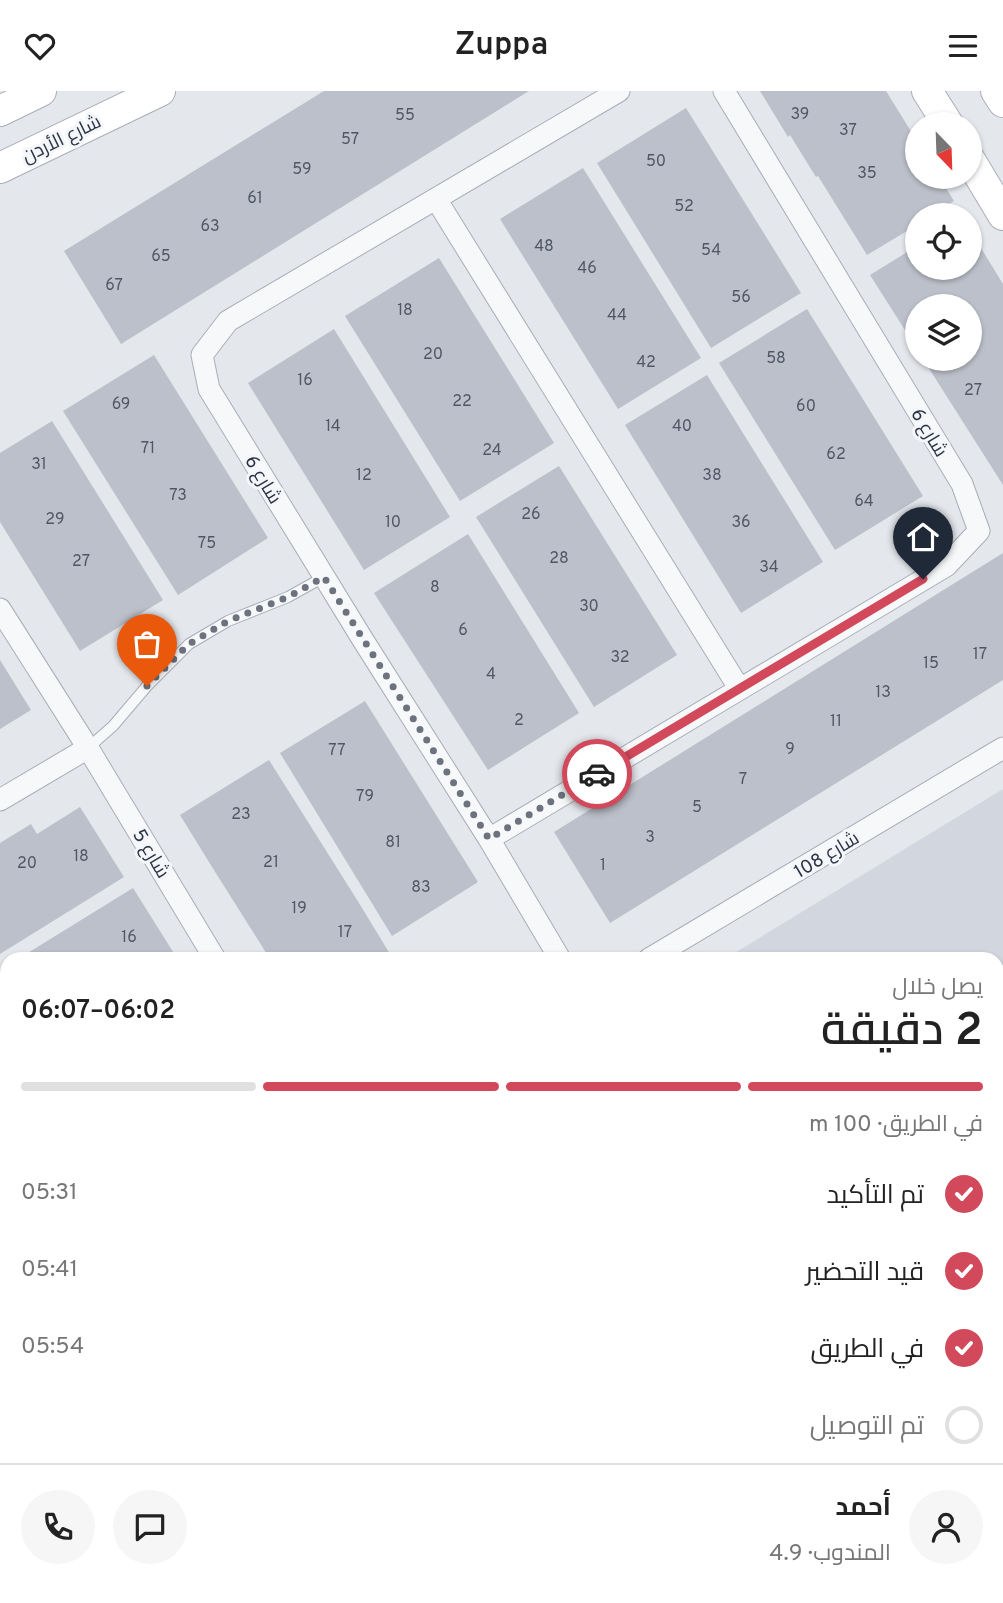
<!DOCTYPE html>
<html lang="ar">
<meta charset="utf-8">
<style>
:root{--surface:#fff;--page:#f6f6f6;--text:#222;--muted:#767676;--line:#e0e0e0;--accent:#d1495b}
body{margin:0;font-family:Overpass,Cairo,sans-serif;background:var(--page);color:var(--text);direction:rtl;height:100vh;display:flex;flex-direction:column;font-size:26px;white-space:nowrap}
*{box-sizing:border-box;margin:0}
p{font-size:23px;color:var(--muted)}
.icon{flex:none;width:38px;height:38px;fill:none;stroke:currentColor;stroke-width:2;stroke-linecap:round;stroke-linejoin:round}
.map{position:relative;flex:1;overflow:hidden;direction:ltr}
.drawer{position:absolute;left:0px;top:861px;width:1004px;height:651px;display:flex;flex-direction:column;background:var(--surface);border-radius:21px 21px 0 0;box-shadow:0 2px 5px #0004;direction:rtl}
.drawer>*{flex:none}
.needle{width:46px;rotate:157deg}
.fabs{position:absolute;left:905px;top:21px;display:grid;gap:14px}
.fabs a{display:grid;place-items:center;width:77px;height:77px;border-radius:50%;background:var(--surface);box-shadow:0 2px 5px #0004;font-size:35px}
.pin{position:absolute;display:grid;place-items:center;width:60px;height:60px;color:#fff;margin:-72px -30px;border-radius:50% 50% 50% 0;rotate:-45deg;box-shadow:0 0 7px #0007}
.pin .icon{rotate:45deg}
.courier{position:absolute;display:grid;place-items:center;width:70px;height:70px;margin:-35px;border:5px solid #d1495b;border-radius:50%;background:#fff;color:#222;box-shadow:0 2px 9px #0007}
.summary em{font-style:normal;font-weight:600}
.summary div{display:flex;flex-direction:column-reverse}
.summary{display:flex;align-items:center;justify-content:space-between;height:119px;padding:0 21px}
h1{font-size:46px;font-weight:600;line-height:52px}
.bar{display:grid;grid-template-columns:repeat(4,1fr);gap:10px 7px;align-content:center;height:84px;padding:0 21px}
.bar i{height:9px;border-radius:5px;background:var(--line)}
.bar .current{background:var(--accent)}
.bar p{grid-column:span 4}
.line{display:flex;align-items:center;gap:18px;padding:0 21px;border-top:2px solid var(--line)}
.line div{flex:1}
.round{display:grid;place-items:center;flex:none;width:74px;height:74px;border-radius:37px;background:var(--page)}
ol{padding:0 21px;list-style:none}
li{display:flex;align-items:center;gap:21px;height:77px}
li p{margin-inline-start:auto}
li .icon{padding:7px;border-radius:50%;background:var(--accent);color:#fff;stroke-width:4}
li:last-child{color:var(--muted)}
li i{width:38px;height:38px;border:4px solid var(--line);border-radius:50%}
header{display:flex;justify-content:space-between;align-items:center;height:91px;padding:0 21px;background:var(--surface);font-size:32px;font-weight:600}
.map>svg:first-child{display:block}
</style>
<header><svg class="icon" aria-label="menu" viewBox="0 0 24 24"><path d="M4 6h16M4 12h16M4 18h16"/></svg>Zuppa<svg class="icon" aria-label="heart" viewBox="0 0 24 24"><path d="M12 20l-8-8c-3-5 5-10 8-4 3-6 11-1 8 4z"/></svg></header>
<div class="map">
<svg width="1003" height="1512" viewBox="0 0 1003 1512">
<rect width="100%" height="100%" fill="#e4e7ec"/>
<!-- built -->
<path fill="#d2d6de" d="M1003,698V1217L998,1221V868H725Z"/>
<!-- building -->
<path fill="#bbc0ca" d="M324,0H529L121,253L64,160Z
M760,0H886L917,50V86H939L954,110L932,124H917V134L867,164L818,85L816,86L790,44L788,46Z
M686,17L801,202L711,257L597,72Z
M583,77L701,267L618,318L500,128Z
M970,139L1003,193V394L923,268H970V215H917V258L870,184L917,155V177H970Z
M439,167L554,352L460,410L345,225Z
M807,218L923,405L835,459L719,272Z
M334,238L450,426L364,479L248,292Z
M154,264L268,447L178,504L63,320Z
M707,284L823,471L741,522L625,334Z
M52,330L163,509L80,560L0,431V362Z
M559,375L677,564L594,616L476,426Z
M468,443L579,622L488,679L374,502Z
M1003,462V589L610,832L554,741Z
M0,569L31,619L0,638Z
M365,610L478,791L392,845L280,662Z
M269,669L359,812L393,868H270L212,776L180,724Z
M80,716L124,786L0,863V752L31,733L37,743Z
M133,797L175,864L168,868H18Z
M7,875V998L0,1003V879Z
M7,1075V1209L0,1213V1080Z"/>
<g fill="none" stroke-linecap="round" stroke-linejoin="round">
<defs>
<path id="lane" d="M88,657L113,635L147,595L189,553L228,530L288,506L324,486
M612,1505L616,1512"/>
<path id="street" d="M436,108L739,597
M0,518L88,657L215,868
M0,709L88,657
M489,748L946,475L979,440L962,393L724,0
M560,868L489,748L363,549L209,298L202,264L228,230L619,0
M649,868L1003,657
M0,1050L7,1046
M0,1273L7,1268
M998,1459L1003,1468"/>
<path id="secondary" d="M927,0L948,33
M996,0L1003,11
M0,20L41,0
M970,69L1003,124
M0,77L160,0
M998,1327L1003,1324
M998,1391L1003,1387
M696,1512L708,1505
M803,1512L814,1505"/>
</defs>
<!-- lane casing -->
<use href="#lane" stroke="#a9aeb7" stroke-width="12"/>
<!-- street casing -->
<use href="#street" stroke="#a9aeb7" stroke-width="23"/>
<!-- secondary casing -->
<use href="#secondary" stroke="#a9aeb7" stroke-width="32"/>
<!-- lane -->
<use href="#lane" stroke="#f7f8fa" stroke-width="10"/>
<!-- street -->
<use href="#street" stroke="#f7f8fa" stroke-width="21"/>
<!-- secondary -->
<use href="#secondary" stroke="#fff" stroke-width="30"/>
</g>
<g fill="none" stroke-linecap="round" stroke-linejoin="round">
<!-- done -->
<path stroke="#6c737f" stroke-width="7" stroke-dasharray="0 12.6" d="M147,595L189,553L228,530L288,506L324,486L489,748L597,683"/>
<!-- route -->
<path stroke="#d1495b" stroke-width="9" d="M597,683L923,488"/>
</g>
<g text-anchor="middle" stroke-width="6" stroke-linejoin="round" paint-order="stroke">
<!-- number labels -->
<g font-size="16" fill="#4f5766">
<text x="800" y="28">39</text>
<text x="405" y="29">55</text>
<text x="848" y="44">37</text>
<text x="350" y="53">57</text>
<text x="656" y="75">50</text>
<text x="302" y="83">59</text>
<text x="867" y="87">35</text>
<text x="255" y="112">61</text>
<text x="684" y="120">52</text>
<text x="210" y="140">63</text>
<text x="544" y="160">48</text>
<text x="711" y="164">54</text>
<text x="161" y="170">65</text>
<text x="587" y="182">46</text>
<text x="114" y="199">67</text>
<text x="741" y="211">56</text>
<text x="405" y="224">18</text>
<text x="617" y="229">44</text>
<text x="433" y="268">20</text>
<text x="776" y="272">58</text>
<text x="646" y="276">42</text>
<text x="305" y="294">16</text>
<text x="973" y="304">27</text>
<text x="462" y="315">22</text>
<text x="121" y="318">69</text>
<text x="806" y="320">60</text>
<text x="333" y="340">14</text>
<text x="682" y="340">40</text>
<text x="148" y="362">71</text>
<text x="492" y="364">24</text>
<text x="836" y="368">62</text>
<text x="39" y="378">31</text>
<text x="364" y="389">12</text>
<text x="712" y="389">38</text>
<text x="178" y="409">73</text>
<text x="864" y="415">64</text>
<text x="531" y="428">26</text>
<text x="55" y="433">29</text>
<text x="393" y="436">10</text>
<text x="741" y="436">36</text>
<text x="207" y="457">75</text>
<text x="559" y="472">28</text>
<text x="81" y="475">27</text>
<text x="769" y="481">34</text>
<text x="435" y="501">8</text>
<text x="589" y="520">30</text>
<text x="463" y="544">6</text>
<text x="980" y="568">17</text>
<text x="620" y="571">32</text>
<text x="931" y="577">15</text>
<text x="491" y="588">4</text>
<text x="883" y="606">13</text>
<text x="519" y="634">2</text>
<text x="836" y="635">11</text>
<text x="790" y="663">9</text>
<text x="337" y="664">77</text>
<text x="743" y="693">7</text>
<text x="365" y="710">79</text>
<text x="697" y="721">5</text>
<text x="241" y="728">23</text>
<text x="650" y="751">3</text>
<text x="393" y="756">81</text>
<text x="81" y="770">18</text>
<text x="271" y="776">21</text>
<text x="27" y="777">20</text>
<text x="603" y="779">1</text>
<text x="421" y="801">83</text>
<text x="299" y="822">19</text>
<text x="345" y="846">17</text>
<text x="129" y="851">16</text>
</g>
<!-- street labels -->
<g font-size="19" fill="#2b3445" stroke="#f4f6f9">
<text transform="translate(61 47) rotate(-26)" y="7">شارع الأردن</text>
<text transform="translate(930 341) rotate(59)" y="7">شارع 6</text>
<text transform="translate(264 388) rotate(59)" y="7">شارع 6</text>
<text transform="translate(152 762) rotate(59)" y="7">شارع 5</text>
<text transform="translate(826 763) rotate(-31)" y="7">شارع 108</text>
</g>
</g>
</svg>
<div class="fabs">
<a><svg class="needle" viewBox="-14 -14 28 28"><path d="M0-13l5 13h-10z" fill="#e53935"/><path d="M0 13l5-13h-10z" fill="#767676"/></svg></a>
<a><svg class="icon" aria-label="locate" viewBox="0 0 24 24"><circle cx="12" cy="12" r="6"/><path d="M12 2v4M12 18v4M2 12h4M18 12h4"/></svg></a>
<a><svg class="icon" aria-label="layers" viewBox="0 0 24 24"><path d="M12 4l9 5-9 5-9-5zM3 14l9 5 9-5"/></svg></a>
</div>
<div class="pin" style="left:147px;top:595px;background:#ea580c"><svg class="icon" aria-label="bag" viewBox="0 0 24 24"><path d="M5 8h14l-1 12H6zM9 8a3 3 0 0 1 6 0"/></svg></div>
<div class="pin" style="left:923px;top:488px;background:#1f2937"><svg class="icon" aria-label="home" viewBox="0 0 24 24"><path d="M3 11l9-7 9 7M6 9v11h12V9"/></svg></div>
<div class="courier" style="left:597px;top:683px"><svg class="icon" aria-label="car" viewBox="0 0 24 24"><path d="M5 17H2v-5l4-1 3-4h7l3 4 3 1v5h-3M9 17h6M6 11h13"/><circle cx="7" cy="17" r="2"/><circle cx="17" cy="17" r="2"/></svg></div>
<section class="drawer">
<div class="summary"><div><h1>2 دقيقة</h1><p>يصل خلال</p></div><em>06:02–06:07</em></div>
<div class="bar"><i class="current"></i><i class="current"></i><i class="current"></i><i></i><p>في الطريق · 100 m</p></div>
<ol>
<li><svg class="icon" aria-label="check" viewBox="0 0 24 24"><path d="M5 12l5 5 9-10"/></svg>تم التأكيد<p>05:31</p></li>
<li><svg class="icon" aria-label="check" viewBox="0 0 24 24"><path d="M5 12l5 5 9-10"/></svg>قيد التحضير<p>05:41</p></li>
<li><svg class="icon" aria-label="check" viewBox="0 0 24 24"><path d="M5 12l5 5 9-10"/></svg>في الطريق<p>05:54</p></li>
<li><i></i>تم التوصيل</li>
</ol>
<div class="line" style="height:126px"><a class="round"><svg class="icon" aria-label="person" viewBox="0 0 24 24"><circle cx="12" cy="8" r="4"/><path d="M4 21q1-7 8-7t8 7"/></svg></a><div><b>أحمد</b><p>المندوب · 4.9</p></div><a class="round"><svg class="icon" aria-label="chat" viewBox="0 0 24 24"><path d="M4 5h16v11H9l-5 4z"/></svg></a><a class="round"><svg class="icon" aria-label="phone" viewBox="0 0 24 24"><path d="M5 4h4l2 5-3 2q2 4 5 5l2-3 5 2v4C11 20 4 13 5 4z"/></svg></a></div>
</section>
</div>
